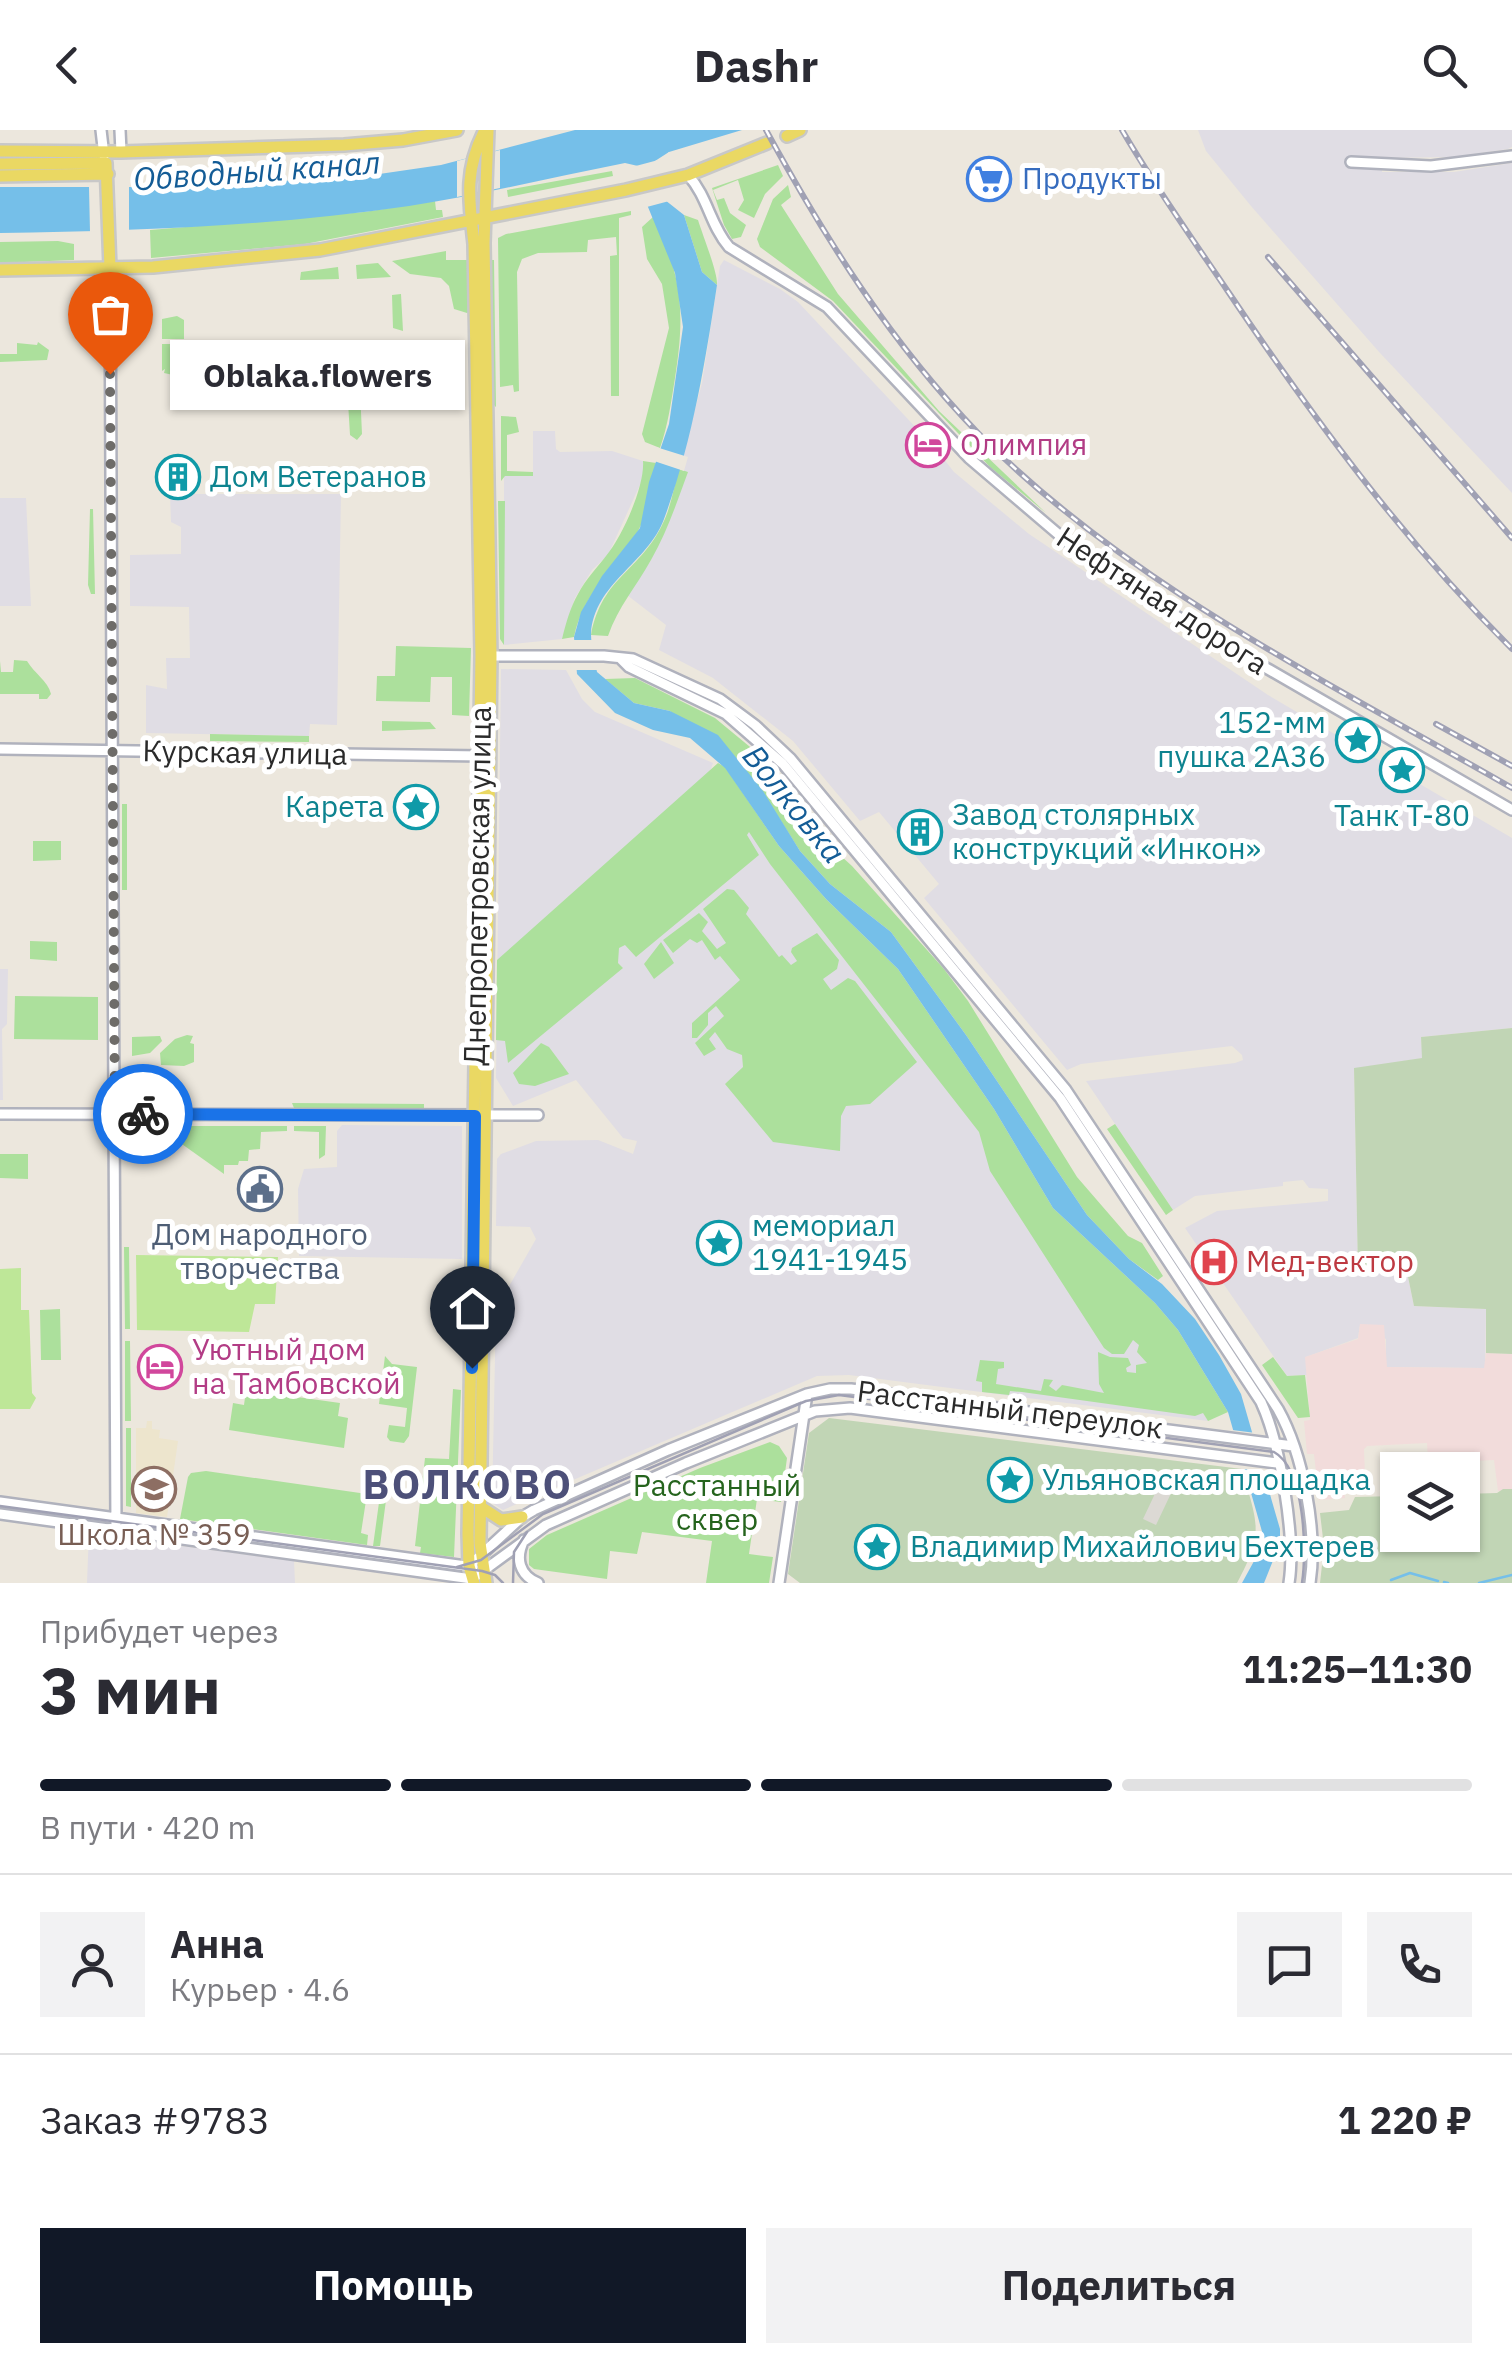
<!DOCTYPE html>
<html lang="ru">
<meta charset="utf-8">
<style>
:root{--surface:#fff;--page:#f2f2f3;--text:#2b2b33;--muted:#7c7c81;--line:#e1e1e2;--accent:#111827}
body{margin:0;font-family:"IBM Plex Sans",sans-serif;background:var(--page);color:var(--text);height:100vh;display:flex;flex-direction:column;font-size:38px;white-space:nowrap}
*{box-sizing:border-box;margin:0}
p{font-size:32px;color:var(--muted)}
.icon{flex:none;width:55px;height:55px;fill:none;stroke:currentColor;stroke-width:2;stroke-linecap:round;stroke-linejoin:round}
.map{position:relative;height:1453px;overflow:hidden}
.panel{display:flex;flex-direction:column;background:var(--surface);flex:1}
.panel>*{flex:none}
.tools{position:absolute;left:1380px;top:1322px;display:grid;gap:20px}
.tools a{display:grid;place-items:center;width:100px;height:100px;border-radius:0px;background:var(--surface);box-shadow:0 2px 8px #0004;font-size:50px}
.pin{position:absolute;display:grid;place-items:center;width:85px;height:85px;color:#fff;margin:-102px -42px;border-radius:50% 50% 50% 0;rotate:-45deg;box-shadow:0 0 10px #0007}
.pin .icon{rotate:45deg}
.courier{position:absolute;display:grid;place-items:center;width:100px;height:100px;margin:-50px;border:8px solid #1a73e8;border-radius:50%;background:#fff;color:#222;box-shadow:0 2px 12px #0007}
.bubble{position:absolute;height:70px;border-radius:0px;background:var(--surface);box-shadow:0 2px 8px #0004;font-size:32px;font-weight:700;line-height:70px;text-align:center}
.overview em{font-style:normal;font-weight:700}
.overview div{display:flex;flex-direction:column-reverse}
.overview{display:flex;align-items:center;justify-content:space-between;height:170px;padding:0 40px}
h1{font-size:65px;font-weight:700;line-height:75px}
.bar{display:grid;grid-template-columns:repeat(4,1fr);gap:15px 10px;align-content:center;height:120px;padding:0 40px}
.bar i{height:12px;border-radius:8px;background:var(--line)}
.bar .active{background:var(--accent)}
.bar p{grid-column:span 4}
.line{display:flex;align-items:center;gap:25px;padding:0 40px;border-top:2px solid var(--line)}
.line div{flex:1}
.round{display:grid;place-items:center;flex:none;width:105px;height:105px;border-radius:0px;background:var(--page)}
.button{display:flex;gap:20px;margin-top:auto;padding:20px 40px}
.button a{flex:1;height:115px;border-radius:0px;background:var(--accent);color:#fff;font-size:40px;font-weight:700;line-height:115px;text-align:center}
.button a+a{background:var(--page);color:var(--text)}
header{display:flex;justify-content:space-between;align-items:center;height:130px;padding:0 40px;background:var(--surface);font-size:45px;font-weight:700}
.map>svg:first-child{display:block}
</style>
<header><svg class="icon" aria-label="back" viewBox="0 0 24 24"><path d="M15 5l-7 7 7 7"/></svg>Dashr<svg class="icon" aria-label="search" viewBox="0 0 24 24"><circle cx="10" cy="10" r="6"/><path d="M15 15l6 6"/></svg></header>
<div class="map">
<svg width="1512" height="1453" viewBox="0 0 1512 1453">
<rect width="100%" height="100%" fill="#ece7dd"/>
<!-- industrial -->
<path fill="#e0dde4" d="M1198,0H1512V17L1508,19L1454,27L1382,28V42H1454L1512,33V363L1380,223L1251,76L1206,21Z
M724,130L780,159L798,172L936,319L954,342L1029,404L1268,565L1512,708V898L1421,907L1423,928L1354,939L1358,1140L1406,1137L1414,1176L1486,1179L1485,1238L1386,1237V1209L1360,1195L1358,1208L1306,1227L1308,1245L1287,1246L1185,1098L1217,1081L1328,1071V1059L1309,1058L1303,1050L1283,1052V1056L1195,1066L1173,1080L1086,951L1235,933L1243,930L1242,925L1232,916L1081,934L1067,940L924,768L939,754L879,682L860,691L793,611L713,548L659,520L666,495L627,465L650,432L687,342L679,339L702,253L720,136Z
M533,301H555L556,319L560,322L612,321L643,331L644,346L608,425L592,440L575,468L562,509L504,515V346L533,345Z
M170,364H341L337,595L310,594L309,606L146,603V555L167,559L166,528H190L189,477L130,476V425L181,424V397L171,392Z
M0,368H26L31,476H0Z
M501,539L566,540L582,569L595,582L713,633L710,642L1163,1217L1208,1291L849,1245L817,1246L503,1380L492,1373L496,1179L536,1109L530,1097L496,1096L497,1029L501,1024L536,1011L598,1010L633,1024L637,1011L623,1008L576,950L513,976L496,948Z
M0,839H8L7,894L2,899L3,970H0Z
M342,995L462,996V1129L299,1126L298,1059L304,1039L337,1037V1001Z
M89,1402L101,1404L105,1415L141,1419L150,1412L294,1431L295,1453H87Z"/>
<!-- education -->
<path fill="#ede5cd" d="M147,1291H152V1299L160,1300L159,1308L178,1311L167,1387L136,1383V1298H146Z"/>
<!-- medical -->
<path fill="#f2dcdb" d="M1360,1194L1384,1195L1387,1237L1484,1238L1486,1223L1512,1224V1359L1498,1361L1494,1330L1428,1333L1427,1313L1367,1316L1364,1319L1365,1345L1343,1347L1345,1368L1319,1370L1314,1324H1307L1304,1291L1310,1290L1305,1227L1358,1209Z"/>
<!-- green -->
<path fill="#ace09c" d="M778,35L783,46L765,64L754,88L738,80L744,70L738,50L713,60L717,70L724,68L730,83L746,95L741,107L732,109L724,95L712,58Z
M612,41L613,46L508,67L507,60Z
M788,55L791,67L781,75L838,164L939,281L1046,383L990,337L833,171L760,117L757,109L773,69Z
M435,71L436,80H442L443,87L305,114L151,128L150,100L364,82Z
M631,81V85L619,88V266H611L610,126L617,125L616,107L588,110L587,122L538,123L522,129L517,142L519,261L514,262L513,255L500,257L498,108L506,104Z
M684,85L698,90C703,106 718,143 717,155L702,142Z
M653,87C683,147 685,184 675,248C671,273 668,295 660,318L645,312L642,304L669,198L662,154L647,129L642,97Z
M58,111L74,114V130L0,133V112Z
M446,121V130H469L470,181L467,183L454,179L449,156L441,148L410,144L392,131Z
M491,130H494L496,277L493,274Z
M378,133L391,147L357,149L356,135Z
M338,137L339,149L300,150L301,142Z
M401,164L403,201L393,198L392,165Z
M177,186L184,190V209H162V189Z
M38,212L49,220L47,230L0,232V224H17V213L37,215Z
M162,214H184L180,218L184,220L182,247L164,243L165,239L162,241Z
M353,233L359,238L362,304L357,310L350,305L346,239L347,235Z
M501,286L516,287L519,302L507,305V341L533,342V346H505L501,351Z
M643,331L656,333C649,354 649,382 638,401C617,440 584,459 574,507L562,509C566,493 570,478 578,464C586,449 596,439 606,426C622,407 645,356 643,331Z
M679,339L688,342C677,372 667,402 651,430C636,457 618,477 608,506L591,505C602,446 641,441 663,393C671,377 674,356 679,339Z
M498,371H505L504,515L500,509Z
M90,379H93L95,464H91L88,455Z
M396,516L471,518L469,586L452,585V547H431L430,572L376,571L377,546H395Z
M14,530L27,531C34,543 48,551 51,564L47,569H39V564H0V531L1,542H13Z
M635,548L715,588L772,635L795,675L819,706L852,736L944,839L968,871L1077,1047L1128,1106L1142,1113L1163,1146L1158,1150L1129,1129L1087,1085L966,905L891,802L830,754L800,721L762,661L670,581L634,573L605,549Z
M382,591L430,592L436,599L382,601Z
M210,604L309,606V612L210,611Z
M718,633L725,637L779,716L826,769L898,839L994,979L1053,1078L1155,1173L1178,1200L1228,1282L1208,1291L1203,1283L1195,1286L1022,1262L1010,1261L1009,1265L982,1262V1252L976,1251L980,1230L1004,1232V1238L998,1239L996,1254L1041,1261L1044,1249L1053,1250L1049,1256L1056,1261L1062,1255L1104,1263L1099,1254L1098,1222L1110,1227L1128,1228L1131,1235L1126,1238L1127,1242L1136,1243V1235L1147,1233L1137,1222L1139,1215L1133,1210L1124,1224H1112L1104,1218L990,1041L979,1002L770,734L749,702L747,705L759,725L636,827L625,815L619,818L618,833L623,838L508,933L505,911L496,910L497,830Z
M122,674H127V760H122Z
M33,711H61V730L33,731Z
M727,759L734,760L749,778L746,784L779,827L782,825L791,835L797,831L791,822L792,818L817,803L839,830L837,839L823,849L831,860L848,848L855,851L917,932L870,974L846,976L841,986L840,1021L773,1012L725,954L743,937L742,925L727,919L715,902L709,909L716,919L704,926L695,913L724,886L716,876L708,883V895L697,908H692V893L740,850L720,826L715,830L702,810L697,813L690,809L673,823L663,810L699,783L708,792L702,801L717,819L726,813L703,779Z
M30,811L57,812V831L30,829Z
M661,812L674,833L654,849L644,834Z
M15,866L98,867V910L14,909Z
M187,905L193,906L190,913L194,914V932L184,936L161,935L160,923L175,909Z
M160,906L162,911L150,923L132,926V907Z
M541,913L549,917L569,944L535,956L519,954L513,943Z
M292,973L424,974V978H294Z
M1115,994L1173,1080L1166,1085L1107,999Z
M179,996H287V1001L261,1002L260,1019L249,1020L248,1031H239L238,1035H224V1044L179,1012Z
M294,996H326L325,1025L319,1029V1002L294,1001Z
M0,1024H28V1049L0,1048Z
M124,1117H129L130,1199H125Z
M60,1179L61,1230H41L40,1180Z
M125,1211H130L131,1291H125Z
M385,1226L392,1234L417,1237L409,1306L404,1313L390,1311L387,1307L389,1295L405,1297L407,1278L379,1274Z
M1273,1227L1287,1246L1305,1245L1310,1287L1298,1288L1262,1235Z
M453,1259L461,1260L454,1427L420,1423L421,1417L415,1416L425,1328L449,1329Z
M246,1260L340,1273L338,1286L348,1288L344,1318L229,1300L233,1273L244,1275Z
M126,1298H131V1377L126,1376Z
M770,1312L779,1316L787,1328L781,1372L757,1369L749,1424L773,1427L769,1453H706L712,1411L642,1402L637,1424L610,1421L607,1449L534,1439L529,1435V1419L547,1405L700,1338Z
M1431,1333V1340L1428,1336L1398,1340L1397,1351L1385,1352V1338H1380V1335Z
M206,1341L367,1364L361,1403L368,1405L367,1415L180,1389L188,1347L191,1343Z
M388,1355L380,1416H373L381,1358Z"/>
<!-- cemetery -->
<path fill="#c1d5b5" d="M1512,898V1224L1486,1223V1179L1414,1176L1406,1137L1358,1141L1354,938L1422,928L1421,907Z
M829,1288L1242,1339C1257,1394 1265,1401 1237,1453H800L788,1444L809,1303Z
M1503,1359H1512V1453H1320L1324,1417L1320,1383L1349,1380L1355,1367L1397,1366L1398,1405H1462L1463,1364L1497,1363Z"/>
<!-- pitch -->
<path fill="#bee798" d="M136,1125L278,1127L275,1174H255L249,1202L137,1200Z
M21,1138V1180H29L32,1263L36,1268L30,1279H0V1139Z"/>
<!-- plaza -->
<path fill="#dcd9d4" d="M991,1337L1032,1342L1029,1363L988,1358Z
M1161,1351L1174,1357L1156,1395L1143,1389Z"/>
<!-- water -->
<path fill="#75bfe9" d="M575,0H742L669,22L655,31L665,70L684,85L702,142L717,155C705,234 692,313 664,389C648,433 594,453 591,504C591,516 595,530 597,542L634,573L670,581L718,605L763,661L800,721L830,754L891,802L966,905L1087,1085L1129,1129L1162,1154L1195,1189L1219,1225L1241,1264L1280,1399V1413L1264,1453H1242L1259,1422L1263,1405L1228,1282L1178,1200L1155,1173L1053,1078L994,979L898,839L826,769L779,716L725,638L690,608L653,600L615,583L577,544L574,507L581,482L602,446L640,398L649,352L669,294L683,197L675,143L648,77L638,36L625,33C553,47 481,65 409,76C274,96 136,101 0,103V57H134L352,48L441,35Z"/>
<!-- pier -->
<path fill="#ece7dd" d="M500,20V58L457,67V31Z
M669,22L670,28L661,35L669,67L673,70L643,78L634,41L621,39L620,34L632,37L662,29Z
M89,57H129V101L90,102Z
M656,317L688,327L684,341L651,330Z
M570,510H597L602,540H571Z
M1232,1300L1256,1303L1266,1342L1243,1339Z"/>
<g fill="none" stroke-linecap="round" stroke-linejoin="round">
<!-- stream -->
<path stroke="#75bfe9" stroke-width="2.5" d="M1391,1450L1410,1443L1438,1451
M1444,1452L1448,1453
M1479,1453L1512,1445"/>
<defs>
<path id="minor" d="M101,0L104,26
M120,0L121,22
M1351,32L1431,36L1512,26
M688,45C708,67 710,95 729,117L827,177L969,328L1078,421L1152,472L1512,680
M110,138L116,1400
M488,526H604L633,529L720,569L755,595L790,628L1066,960L1278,1279C1303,1324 1318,1401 1310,1453
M621,529L629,537L726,584L783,634L1060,968L1261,1272C1280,1313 1296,1408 1289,1453
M0,619L482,626
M0,984L538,985
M0,1372L473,1437
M0,1384L472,1449L546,1395L686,1333L815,1281L850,1278L1277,1333
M524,1410C515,1428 519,1445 538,1453
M469,1436L522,1387L534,1380L668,1320L807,1264L830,1259H851L1293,1316
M779,1453L807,1264"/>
<path id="major" d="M787,6L800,0
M0,21L121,22L344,15L403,10L457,0
M0,34L106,33L110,138
M0,46L108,44
M0,140L153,137L320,120L626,60L688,45L767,13
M481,1377L501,1390L522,1387
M474,1453L469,1436L468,1404L481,526L474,114C469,70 464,40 485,0
M486,1453L480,1413L491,526L484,113L488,0"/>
</defs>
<!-- minor casing -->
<use href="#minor" stroke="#b0b2bd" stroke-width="14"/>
<!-- major casing -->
<use href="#major" stroke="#c8c8c8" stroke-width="16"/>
<!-- minor -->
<use href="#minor" stroke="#fff" stroke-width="9"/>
<!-- major -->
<use href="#major" stroke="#ead863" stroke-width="11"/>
<!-- tram -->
<path stroke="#a0a1b4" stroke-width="2.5" d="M0,1376L482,1441L495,1445L503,1453
M457,1437L481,1430L543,1384L806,1271L839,1265L1274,1322C1305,1339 1307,1421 1302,1453
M513,1453L514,1422L527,1402"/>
<defs>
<path id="rail" d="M766,0C826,110 891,213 978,303C1127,454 1330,553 1512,658
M1122,0C1154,55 1191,107 1227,160C1313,288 1403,410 1512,519
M1268,127L1512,408
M1436,594L1512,636"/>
</defs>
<!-- rail casing -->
<use href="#rail" stroke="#a0a1b4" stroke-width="6"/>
<!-- rail -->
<use href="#rail" stroke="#fff" stroke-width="2.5" stroke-dasharray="8" stroke-linecap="butt"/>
</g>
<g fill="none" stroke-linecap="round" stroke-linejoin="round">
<!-- done -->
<path stroke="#6e6c69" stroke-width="10" stroke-dasharray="0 18" d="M110,244L115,984H143"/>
<!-- route -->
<path stroke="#1a73e8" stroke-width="12" d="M143,984L475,986L472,1238"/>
</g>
<!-- icons -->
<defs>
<symbol id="supermarket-ring" viewBox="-11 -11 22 22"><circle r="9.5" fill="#fff" stroke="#3f7fe0" stroke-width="1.5"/><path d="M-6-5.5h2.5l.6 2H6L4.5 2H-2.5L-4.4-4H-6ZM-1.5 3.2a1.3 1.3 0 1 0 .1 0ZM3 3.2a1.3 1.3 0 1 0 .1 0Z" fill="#3f7fe0"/></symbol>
<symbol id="hotel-ring" viewBox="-11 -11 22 22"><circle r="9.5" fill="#fff" stroke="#d1479c" stroke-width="1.5"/><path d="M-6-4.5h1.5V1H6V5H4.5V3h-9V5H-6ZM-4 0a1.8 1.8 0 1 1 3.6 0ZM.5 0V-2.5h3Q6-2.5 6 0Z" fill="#d1479c"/></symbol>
<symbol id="building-ring" viewBox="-11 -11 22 22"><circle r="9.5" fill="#fff" stroke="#0f9aa8" stroke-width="1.5"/><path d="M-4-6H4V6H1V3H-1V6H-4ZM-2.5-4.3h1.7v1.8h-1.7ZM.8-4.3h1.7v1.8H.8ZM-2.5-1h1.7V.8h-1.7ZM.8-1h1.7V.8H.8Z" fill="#0f9aa8"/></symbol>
<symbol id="sight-ring" viewBox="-11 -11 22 22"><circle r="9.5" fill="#fff" stroke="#0f9aa8" stroke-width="1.5"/><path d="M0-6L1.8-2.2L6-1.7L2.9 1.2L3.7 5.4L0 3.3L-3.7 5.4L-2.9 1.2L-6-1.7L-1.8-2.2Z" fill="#0f9aa8"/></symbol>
<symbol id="civic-ring" viewBox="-11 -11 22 22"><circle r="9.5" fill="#fff" stroke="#5c6f8a" stroke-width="1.5"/><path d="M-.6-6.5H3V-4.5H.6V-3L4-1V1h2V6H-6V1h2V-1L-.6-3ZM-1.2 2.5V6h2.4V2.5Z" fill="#5c6f8a"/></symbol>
<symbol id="hospital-ring" viewBox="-11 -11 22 22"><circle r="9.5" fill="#fff" stroke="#e0444e" stroke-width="1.5"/><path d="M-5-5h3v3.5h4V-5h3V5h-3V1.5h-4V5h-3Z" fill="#e0444e"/></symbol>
<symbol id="school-ring" viewBox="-11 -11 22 22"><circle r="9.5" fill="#fff" stroke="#8d6e63" stroke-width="1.5"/><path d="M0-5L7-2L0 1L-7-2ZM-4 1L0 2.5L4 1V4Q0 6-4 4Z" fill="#8d6e63"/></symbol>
</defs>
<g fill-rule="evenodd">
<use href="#supermarket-ring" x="964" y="24" width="50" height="50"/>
<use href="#hotel-ring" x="903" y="290" width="50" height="50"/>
<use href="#building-ring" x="153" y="322" width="50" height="50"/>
<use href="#sight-ring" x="1333" y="585" width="50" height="50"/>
<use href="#sight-ring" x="1377" y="615" width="50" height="50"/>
<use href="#sight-ring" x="391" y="652" width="50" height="50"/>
<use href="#building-ring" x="895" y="677" width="50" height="50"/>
<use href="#civic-ring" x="235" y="1034" width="50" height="50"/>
<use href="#sight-ring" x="694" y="1088" width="50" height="50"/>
<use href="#hospital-ring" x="1189" y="1107" width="50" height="50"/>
<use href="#hotel-ring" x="135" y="1212" width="50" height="50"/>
<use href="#sight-ring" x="985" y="1325" width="50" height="50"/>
<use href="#school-ring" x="129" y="1334" width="50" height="50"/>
<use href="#sight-ring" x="852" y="1392" width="50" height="50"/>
</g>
<g text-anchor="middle" stroke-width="10" stroke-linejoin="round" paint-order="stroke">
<!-- shop labels -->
<g font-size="30" fill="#366cbe" stroke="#fff" text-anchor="start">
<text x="1022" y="59">Продукты</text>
</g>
<!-- hotel labels -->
<g font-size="30" fill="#b23c85" stroke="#fff" text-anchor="start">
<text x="960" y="325">Олимпия</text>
<text x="192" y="1230">Уютный дом<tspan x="192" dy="34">на Тамбовской</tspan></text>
</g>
<!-- culture labels -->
<g font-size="30" fill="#0d838f" stroke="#fff" text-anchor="start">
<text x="210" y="357">Дом Ветеранов</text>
<text x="1326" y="603" text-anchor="end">152-мм<tspan x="1326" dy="34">пушка 2А36</tspan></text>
<text x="384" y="687" text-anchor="end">Карета</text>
<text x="952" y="695">Завод столярных<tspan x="952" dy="34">конструкций «Инкон»</tspan></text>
<text x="1402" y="696" text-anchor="middle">Танк Т-80</text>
<text x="752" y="1106">мемориал<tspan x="752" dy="34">1941-1945</tspan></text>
<text x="1042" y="1360">Ульяновская площадка</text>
<text x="910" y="1427">Владимир Михайлович Бехтерев</text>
</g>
<!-- street labels -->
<g font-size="30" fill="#2a2a2a" stroke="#fff">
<text transform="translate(1162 471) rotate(33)" y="10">Нефтяная дорога</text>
<text transform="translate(245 623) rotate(1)" y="10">Курская улица</text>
<text transform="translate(478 756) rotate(-89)" y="10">Днепропетровская улица</text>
<text transform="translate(1010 1280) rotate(7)" y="10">Расстанный переулок</text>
</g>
<!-- service labels -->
<g font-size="30" fill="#4e5e75" stroke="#fff">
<text x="260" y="1115">Дом народного<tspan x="260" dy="34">творчества</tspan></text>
</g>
<!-- health labels -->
<g font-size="30" fill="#be3a42" stroke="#fff" text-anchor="start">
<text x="1246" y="1142">Мед-вектор</text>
</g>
<!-- park labels -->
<g font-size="30" fill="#25641d" stroke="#fff">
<text x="717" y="1366">Расстанный<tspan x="717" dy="34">сквер</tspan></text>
</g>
<!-- education labels -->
<g font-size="30" fill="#785e54" stroke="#fff">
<text x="154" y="1415">Школа № 359</text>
</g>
<!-- water labels -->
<g font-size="32" font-style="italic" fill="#135c96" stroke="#fff">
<text transform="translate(257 41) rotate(-4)" y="11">Обводный канал</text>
<text transform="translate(794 674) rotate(51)" y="11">Волковка</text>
</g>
<!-- district labels -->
<g font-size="40" font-weight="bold" letter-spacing="2.5" fill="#4d5079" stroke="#fff">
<text x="468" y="1369">ВОЛКОВО</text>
</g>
</g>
</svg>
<div class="tools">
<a><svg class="icon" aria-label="layers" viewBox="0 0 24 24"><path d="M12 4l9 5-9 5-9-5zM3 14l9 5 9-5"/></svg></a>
</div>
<div class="pin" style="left:110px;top:244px;background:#ea580c"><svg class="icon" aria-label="bag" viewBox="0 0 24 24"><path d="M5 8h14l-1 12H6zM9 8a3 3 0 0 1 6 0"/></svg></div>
<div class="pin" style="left:472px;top:1238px;background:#1f2937"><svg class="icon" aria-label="home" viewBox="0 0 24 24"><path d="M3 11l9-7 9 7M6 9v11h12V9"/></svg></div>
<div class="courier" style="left:143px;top:984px"><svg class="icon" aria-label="bike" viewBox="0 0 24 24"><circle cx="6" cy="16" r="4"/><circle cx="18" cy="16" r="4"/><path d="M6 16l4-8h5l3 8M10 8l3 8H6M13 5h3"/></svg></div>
<div class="bubble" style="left:170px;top:210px;width:295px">Oblaka.flowers</div>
</div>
<section class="panel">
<div class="overview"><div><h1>3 мин</h1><p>Прибудет через</p></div><em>11:25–11:30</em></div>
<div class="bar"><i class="active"></i><i class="active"></i><i class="active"></i><i></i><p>В пути · 420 m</p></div>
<div class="line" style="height:180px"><a class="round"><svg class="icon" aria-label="person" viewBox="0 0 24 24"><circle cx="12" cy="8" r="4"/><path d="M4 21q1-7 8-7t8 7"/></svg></a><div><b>Анна</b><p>Курьер · 4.6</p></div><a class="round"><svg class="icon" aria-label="chat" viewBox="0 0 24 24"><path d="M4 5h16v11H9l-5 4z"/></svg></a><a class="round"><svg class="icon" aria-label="phone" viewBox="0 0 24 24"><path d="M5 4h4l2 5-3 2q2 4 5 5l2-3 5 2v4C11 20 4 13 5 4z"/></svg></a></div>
<div class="line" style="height:130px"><div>Заказ #9783</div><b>1 220 ₽</b></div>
<div class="button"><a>Помощь</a><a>Поделиться</a></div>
</section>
